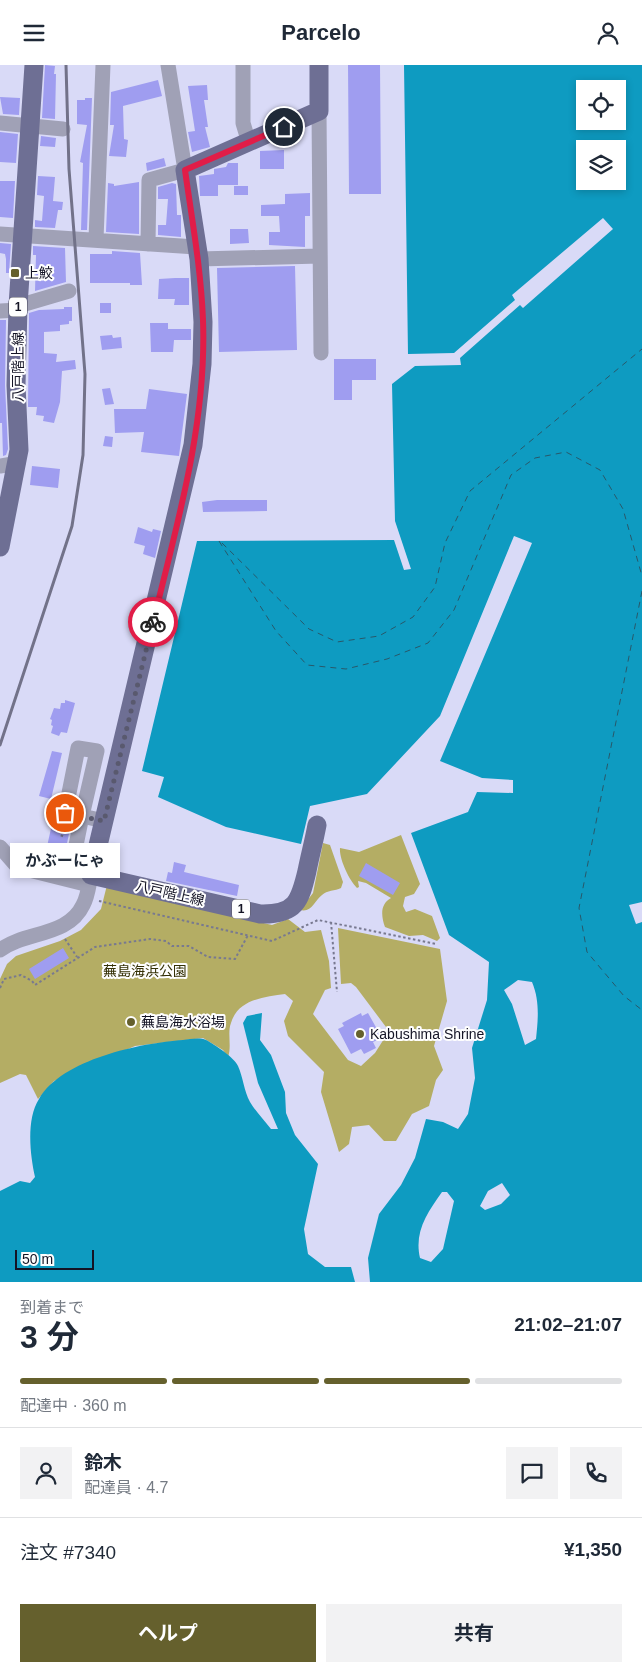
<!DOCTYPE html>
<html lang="ja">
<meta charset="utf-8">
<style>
:root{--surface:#fff;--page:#f2f2f3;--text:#1f2937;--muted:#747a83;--line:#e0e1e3;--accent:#65602d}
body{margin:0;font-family:Helvetica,"Noto Sans JP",sans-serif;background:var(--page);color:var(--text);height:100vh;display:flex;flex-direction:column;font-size:19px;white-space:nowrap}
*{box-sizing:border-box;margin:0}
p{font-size:16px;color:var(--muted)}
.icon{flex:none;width:28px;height:28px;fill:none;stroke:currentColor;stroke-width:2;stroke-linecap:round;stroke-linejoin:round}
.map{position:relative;height:1217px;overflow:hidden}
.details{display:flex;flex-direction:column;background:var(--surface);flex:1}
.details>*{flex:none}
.controls{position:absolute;left:576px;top:15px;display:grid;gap:10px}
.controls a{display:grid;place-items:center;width:50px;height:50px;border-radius:0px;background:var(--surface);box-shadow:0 2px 8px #0003;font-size:25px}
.scale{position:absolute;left:15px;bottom:12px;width:79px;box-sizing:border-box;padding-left:5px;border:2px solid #141425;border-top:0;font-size:14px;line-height:18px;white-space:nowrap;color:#141425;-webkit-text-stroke:4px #fefefe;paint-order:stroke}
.pin{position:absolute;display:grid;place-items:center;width:42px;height:42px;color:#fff;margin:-21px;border:2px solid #fff;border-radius:50%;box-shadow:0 1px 5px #0007}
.courier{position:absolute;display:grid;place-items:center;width:50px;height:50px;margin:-25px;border:4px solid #e11d48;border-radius:50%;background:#fff;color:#222;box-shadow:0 1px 6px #0007}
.bubble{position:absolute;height:35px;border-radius:0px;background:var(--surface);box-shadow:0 2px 8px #0003;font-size:16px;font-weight:700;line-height:35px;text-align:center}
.headline em{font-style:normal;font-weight:700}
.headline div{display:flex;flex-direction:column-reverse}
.headline{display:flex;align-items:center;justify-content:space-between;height:85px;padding:0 20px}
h1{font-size:32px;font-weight:700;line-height:38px}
.bar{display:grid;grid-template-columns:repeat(4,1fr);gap:8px 5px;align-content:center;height:60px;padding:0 20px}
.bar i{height:6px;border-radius:4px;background:var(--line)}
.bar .active{background:var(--accent)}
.bar p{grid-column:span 4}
.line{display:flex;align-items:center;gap:12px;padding:0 20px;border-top:1px solid var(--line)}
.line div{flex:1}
.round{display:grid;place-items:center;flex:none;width:52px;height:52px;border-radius:0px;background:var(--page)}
.primary-button{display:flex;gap:10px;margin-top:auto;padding:10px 20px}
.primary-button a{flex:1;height:58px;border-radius:0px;background:var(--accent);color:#fff;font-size:20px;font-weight:700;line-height:58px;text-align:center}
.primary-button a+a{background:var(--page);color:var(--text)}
header{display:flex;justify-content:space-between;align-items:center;height:65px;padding:0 20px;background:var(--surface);font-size:22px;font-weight:700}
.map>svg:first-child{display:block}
</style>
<header><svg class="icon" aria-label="menu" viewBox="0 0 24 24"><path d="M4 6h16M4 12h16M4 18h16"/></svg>Parcelo<svg class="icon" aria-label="person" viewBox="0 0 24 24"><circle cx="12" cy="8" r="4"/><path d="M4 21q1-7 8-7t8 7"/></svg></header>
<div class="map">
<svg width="642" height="1217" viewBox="0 0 642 1217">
<rect width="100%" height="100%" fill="#d9daf7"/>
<!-- green -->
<path fill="#b4ad64" d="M401,770L420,819L414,829L405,832L403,841L406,847L415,844L432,851L440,873L437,876L423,870L409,871L385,862C381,851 380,839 391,833L366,818L358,816L359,822L357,823C349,815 339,794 340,783L359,787Z
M323,778L330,780L343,817L341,823C335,826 327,825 322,830C314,836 312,848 300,845L313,828Z
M107,820L272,860L288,854L305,867L321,865L329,896L331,923L325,925L313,949L348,995L361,1001L375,988L389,966L356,922L351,918L341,919L338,863L440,884L447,936L434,981L443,1005L436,1015L429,1041L412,1049L396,1076H384L369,1060L352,1062L349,1079L339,1087L321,1027L324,1007L288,971L284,956L293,936L285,929C265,932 238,934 231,958C227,968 232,981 228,992L223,985L203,973L135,981L54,1016L38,1034L26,1010L20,1009L0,1018V914L7,899L16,891L60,876L81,865L101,844Z"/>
<!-- water -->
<path fill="#0e9bc1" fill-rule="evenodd" d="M404,0H642V1217H370L368,1193L379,1149L401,1120L415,1093L426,1054L443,1057L458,1064L468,1049L475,1013L472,983L487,935L489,897L449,870L411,768L468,747L477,727L513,728V715L482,713L440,696L532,478L514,471L440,651L367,729L310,741L301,779L226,762L158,732L164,712L142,706L197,476L394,475L404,505L411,504L395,456L392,319L415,301L461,300L460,293L520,240L523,243L613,164L603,153L512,230L515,235L454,288L408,289ZM585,24H618V56H585ZM585,84H618V116H585ZM518,915L532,917C540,936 538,955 536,974L525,980L512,939L504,925ZM502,1118L510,1130L501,1139L485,1145L480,1141L488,1126ZM442,1127H447L454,1136L443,1184L431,1197L420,1193C414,1167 427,1148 442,1127Z
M262,948L260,975L271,990L285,1027L286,1048L295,1070L318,1099L304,1164L308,1189L325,1202H351L355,1217H0V1126L20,1116L30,1118L35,1112C30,1090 26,1054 39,1034C62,994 141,978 183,975C190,974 200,972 206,975C214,979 235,993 238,1001C243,1012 244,1026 250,1037C256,1047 264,1055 271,1064H278L258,1018L243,958L247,951Z"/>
<!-- pier -->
<path fill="#d9daf7" d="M642,837V857L636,859L629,840Z"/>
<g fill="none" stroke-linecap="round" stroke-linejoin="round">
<!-- ferry -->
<path stroke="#28586a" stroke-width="1" stroke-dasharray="6 5" stroke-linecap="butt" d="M219,476L276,566L307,600L346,604L387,594L428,578L454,545L511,410L535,393L566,387L600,405L623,444L642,511
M222,478L309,564L337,577L379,571L413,552L435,522L445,478L470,426L642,284
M642,526L579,843L587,887L624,931L642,945"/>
</g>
<!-- building -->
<path fill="#9f9df0" d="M45,0L55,1L54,9H56L55,54L42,53Z
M348,0H380L381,129H349Z
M158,15L162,31L123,41L124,74L128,75L126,92L109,91L114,60H110L111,27Z
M207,20L208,35H204L208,62H205L210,82L192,87L188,67L195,66L188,21Z
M0,32L20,33L19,50L3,49Z
M85,33H92L87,165H81L83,98L80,97L87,60L77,59V35H85Z
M0,67L18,69L16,98L0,97Z
M41,71L56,73L55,82L40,81Z
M284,85V104H260V86Z
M164,93L166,101L147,106L146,98Z
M228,98H238V120H218V131H200L199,111L214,109V104L226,102Z
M38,111L55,112L53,136L63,137L62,145H58L55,163L35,162V155L42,156L44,131L37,130Z
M0,116H15L13,153L0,152Z
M139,117V169L106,167L108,118L114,119V121Z
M172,118L176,119L177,150H181V172L158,170V160H166L168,134H158V122Z
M234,121H248V130H234Z
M310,128V151H305V182L269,180V167H280L279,151H261V140L285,139V129Z
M230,164H248L249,178L230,179Z
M0,178L11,179L9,208H6V194L5,189L0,188Z
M33,181L65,183L66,217L35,226L36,190H33Z
M112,186L140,188L142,220H130V218H90V189H112Z
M295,201L297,285L219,287L217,203Z
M175,213H189V240H174L175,234H158L159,214Z
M100,238H111V248H100Z
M64,242H72V256H69V259L60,260V266L44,267V288L57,289L56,297L75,295L76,304L62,306L60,337L54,358L43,356L44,351L36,350L37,342H28L29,248L39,245L64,244Z
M0,255H6L5,320L8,384L6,390L3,391L2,358H0Z
M150,258H168V264H191V275H174L173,287H151Z
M112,270L113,273L121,272L122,283L102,285L100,271Z
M334,294H376V315H352V335H334Z
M110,323L114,339L105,340L102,324Z
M149,324L187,329L179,391L141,387L144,367L115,368L114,344H146Z
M105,371L113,372L112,382L103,381Z
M32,401L60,404L58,423L30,420Z
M217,435H267V446L203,447L202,437Z
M138,462L152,467L153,464L161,466L155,493L143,489L145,481L134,478Z
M65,635L75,638L67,668L61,667L59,671L51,668L53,661L51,660L52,655L50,654L54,643L60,644L61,638H65Z
M52,686L62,688L51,734L39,731Z
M54,750L59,755L71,759L66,783L68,791L65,804L43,799L19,789L22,779L46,786Z
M174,797L186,800L184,807L239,820L237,831L166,816L168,807L172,808Z
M366,798L400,818L393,830L359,811Z
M63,883L69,893L35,914L29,904Z
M361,948L362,951L368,948L382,973L373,977L376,983L364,989L361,984L351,989L338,964L344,961L342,958Z"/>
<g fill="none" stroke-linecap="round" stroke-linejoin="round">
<!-- path -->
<path stroke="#787990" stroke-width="2" stroke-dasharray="2.5 2.5" stroke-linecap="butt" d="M62,761L60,770L65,772
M99,836L272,876L318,855L436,879
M331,857L337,927
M65,874L77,892
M0,923L4,914L21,910L32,916L35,920L95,882L150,874L166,876L172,881H189L208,892L235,894L248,870"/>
<!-- minor -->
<path stroke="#a0a1b6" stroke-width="15" d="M243,0V58L249,78
M319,46L321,288
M0,58L63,64
M0,169L196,182
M96,174L103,0
M148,179L149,115L185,105L168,0
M199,194L320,191
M18,241L69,226
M0,246L18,245
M0,401L18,398
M78,683L97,686L82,751L65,748Z
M0,782L15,799L25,804L89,820
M75,785L82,751L104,756
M0,885C25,866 68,872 83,840C88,831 89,819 91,810"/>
<!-- major -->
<path stroke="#6e6f94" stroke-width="19" d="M0,482L19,385L16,320L18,241L34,0
M317,760C314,776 310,791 307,806C300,836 296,850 260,849L91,810L193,380L202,299L203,257L199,194L185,105L319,46V0"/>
<!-- rail -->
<path stroke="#727289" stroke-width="3" d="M0,680L72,461L83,390L85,309L69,104L66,0"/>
</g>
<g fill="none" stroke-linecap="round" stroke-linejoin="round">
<!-- done -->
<path stroke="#59596e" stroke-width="5" stroke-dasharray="0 9" d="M65,748L104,756L153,557"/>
<!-- route -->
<path stroke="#e11d48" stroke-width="6" d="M153,557C177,460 207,357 203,255C201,204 192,155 185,105L284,62"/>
</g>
<!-- markers -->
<g fill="#65602d" stroke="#fefefe" stroke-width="2">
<rect x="10" y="203" width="10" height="10" rx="2.5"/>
<circle cx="131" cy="957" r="5"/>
<circle cx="360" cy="969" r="5"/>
</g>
<g text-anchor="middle" stroke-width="4" stroke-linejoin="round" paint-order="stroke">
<!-- shield labels -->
<g fill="#fefefe" stroke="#5a5a66" stroke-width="1">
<rect x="9" y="232.5" width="18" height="19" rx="4"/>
<rect x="232" y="834.5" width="18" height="19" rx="4"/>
</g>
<g font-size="12" font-weight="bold" fill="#141425">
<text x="18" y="246">1</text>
<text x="241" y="848">1</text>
</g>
<!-- poi labels -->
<g font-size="14" fill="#141425" stroke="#fefefe" text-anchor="start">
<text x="25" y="213">上鮫</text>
<text x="141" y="962">蕪島海水浴場</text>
<text x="370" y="974">Kabushima Shrine</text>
</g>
<!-- street labels -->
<g font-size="14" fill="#141425" stroke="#fefefe">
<text transform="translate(18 302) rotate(-90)" y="5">八戸階上線</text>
<text transform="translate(170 828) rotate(13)" y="5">八戸階上線</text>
</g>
<!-- park labels -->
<g font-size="14" fill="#343005" stroke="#fefefe">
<text x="145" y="911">蕪島海浜公園</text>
</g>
</g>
</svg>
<div class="controls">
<a><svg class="icon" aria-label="locate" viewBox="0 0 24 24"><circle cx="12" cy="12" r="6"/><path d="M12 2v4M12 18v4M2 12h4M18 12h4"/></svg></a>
<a><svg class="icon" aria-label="layers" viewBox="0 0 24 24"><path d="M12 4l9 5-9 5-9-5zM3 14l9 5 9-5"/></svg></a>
</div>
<div class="scale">50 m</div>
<div class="pin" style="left:65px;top:748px;background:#ea580c"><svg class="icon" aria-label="bag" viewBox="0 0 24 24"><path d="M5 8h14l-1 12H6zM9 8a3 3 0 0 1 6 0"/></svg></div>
<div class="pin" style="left:284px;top:62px;background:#1f2937"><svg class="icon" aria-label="home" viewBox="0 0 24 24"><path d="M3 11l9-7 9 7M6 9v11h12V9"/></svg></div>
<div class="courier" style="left:153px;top:557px"><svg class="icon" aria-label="bike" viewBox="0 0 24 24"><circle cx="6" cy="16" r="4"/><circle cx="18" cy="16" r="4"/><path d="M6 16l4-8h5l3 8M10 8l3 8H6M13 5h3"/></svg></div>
<div class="bubble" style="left:10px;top:778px;width:110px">かぶーにゃ</div>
</div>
<section class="details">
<div class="headline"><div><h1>3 分</h1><p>到着まで</p></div><em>21:02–21:07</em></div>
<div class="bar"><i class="active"></i><i class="active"></i><i class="active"></i><i></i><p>配達中 · 360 m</p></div>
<div class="line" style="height:90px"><a class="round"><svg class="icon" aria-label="person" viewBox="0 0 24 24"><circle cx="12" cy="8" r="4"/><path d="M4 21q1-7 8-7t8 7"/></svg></a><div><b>鈴木</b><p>配達員 · 4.7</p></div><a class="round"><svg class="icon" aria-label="chat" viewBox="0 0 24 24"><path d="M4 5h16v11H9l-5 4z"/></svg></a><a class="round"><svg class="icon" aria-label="phone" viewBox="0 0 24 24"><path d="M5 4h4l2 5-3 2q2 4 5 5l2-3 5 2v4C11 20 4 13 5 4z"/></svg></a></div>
<div class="line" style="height:65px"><div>注文 #7340</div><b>¥1,350</b></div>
<div class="primary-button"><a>ヘルプ</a><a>共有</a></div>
</section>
